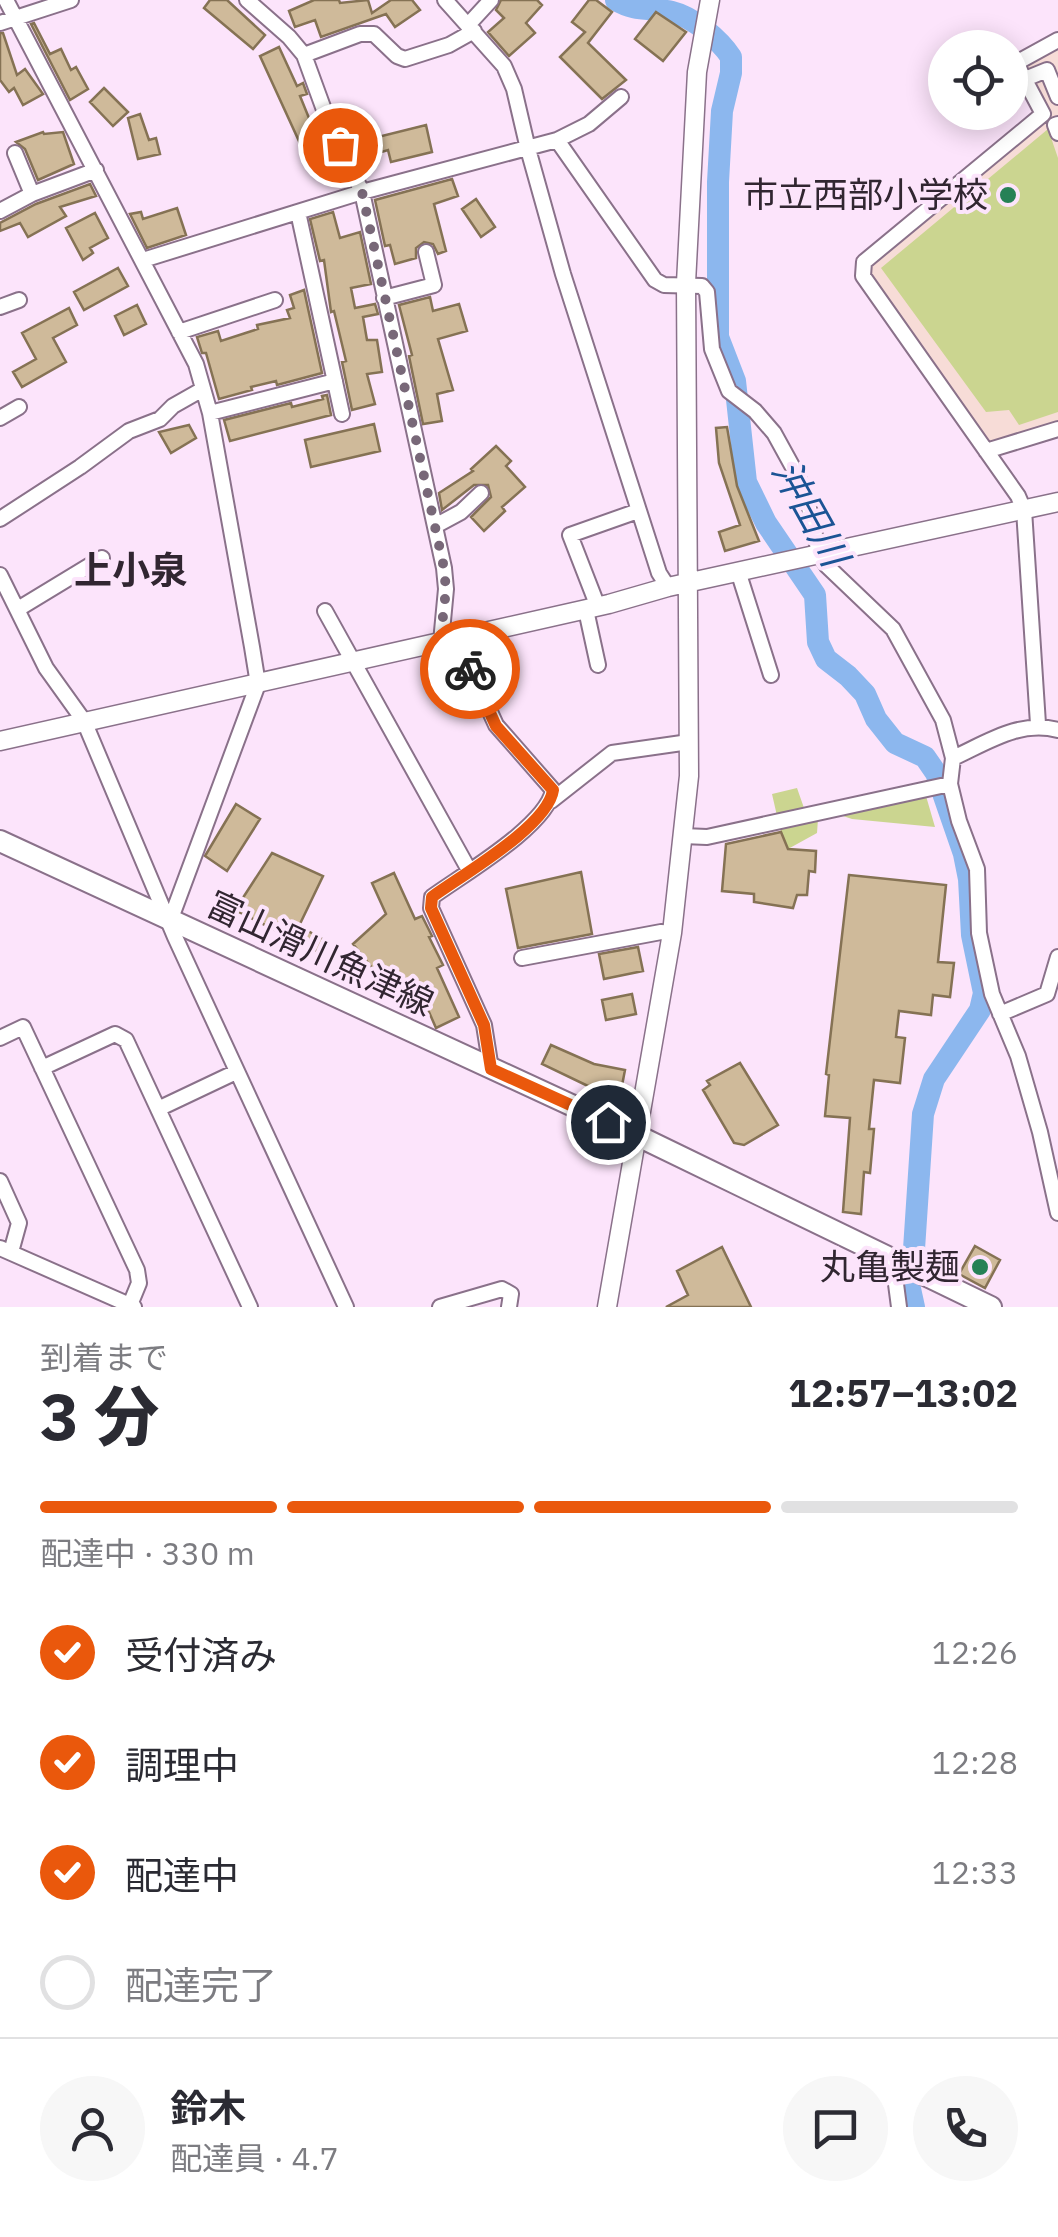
<!DOCTYPE html>
<html lang="ja">
<meta charset="utf-8">
<style>
:root{--surface:#fff;--page:#f7f7f7;--text:#2b2b33;--muted:#7c7c81;--line:#e1e1e2;--accent:#ea580c}
body{margin:0;font-family:"IBM Plex Sans","Noto Sans JP",sans-serif;background:var(--page);color:var(--text);height:100vh;display:flex;flex-direction:column;font-size:38px;white-space:nowrap}
*{box-sizing:border-box;margin:0}
p{font-size:32px;color:var(--muted)}
.icon{flex:none;width:55px;height:55px;fill:none;stroke:currentColor;stroke-width:2;stroke-linecap:round;stroke-linejoin:round}
.map{position:relative;height:1307px;overflow:hidden}
.panel{display:flex;flex-direction:column;background:var(--surface);flex:1}
.panel>*{flex:none}
.fabs{position:absolute;left:928px;top:30px;display:grid;gap:20px}
.fabs a{display:grid;place-items:center;width:100px;height:100px;border-radius:50%;background:var(--surface);box-shadow:0 5px 25px #0003;font-size:50px}
.pin{position:absolute;display:grid;place-items:center;width:85px;height:85px;color:#fff;margin:-42px;border:5px solid #fff;border-radius:50%;box-shadow:0 2px 10px #0007}
.courier{position:absolute;display:grid;place-items:center;width:100px;height:100px;margin:-50px;border:8px solid #ea580c;border-radius:50%;background:#fff;color:#222;box-shadow:0 2px 12px #0007}
.head em{font-style:normal;font-weight:800}
.head div{display:flex;flex-direction:column-reverse}
.head{display:flex;align-items:center;justify-content:space-between;height:170px;padding:0 40px}
h1{font-size:65px;font-weight:800;line-height:75px}
.bar{display:grid;grid-template-columns:repeat(4,1fr);gap:15px 10px;align-content:center;height:120px;padding:0 40px}
.bar i{height:12px;border-radius:8px;background:var(--line)}
.bar .current{background:var(--accent)}
.bar p{grid-column:span 4}
.line{display:flex;align-items:center;gap:25px;padding:0 40px;border-top:2px solid var(--line)}
.line div{flex:1}
.round{display:grid;place-items:center;flex:none;width:105px;height:105px;border-radius:52px;background:var(--page)}
ol{padding:0 40px;list-style:none}
li{display:flex;align-items:center;gap:30px;height:110px}
li p{margin-inline-start:auto}
li .icon{padding:10px;border-radius:50%;background:var(--accent);color:#fff;stroke-width:4}
li:last-child{color:var(--muted)}
li i{width:55px;height:55px;border:5px solid var(--line);border-radius:50%}
.map>svg:first-child{display:block}
</style>
<div class="map">
<svg width="1058" height="1307" viewBox="0 0 1058 1307">
<rect width="100%" height="100%" fill="#fce4fb"/>
<!-- education -->
<path fill="#f7dcd7" d="M1058,44V425L990,445L866,271L1048,119L1022,65Z"/>
<!-- green -->
<path fill="#cbd590" d="M1048,129L1058,158V412L1019,425L1009,410L986,412L881,268Z
M797,788L804,808L818,819L817,833L788,849L780,829L772,794Z
M926,796L935,827L852,819L840,815Z"/>
<g fill="none" stroke-linecap="round" stroke-linejoin="round">
<!-- river -->
<path stroke="#8cb7ee" stroke-width="22" d="M616,0C636,12 650,7 672,12C693,17 719,39 731,57V73L722,111L718,182V337L735,381L746,482L766,523L815,595L818,642L826,659L848,676L865,694L876,719L895,743L925,757L936,773L964,854L969,879L972,935L984,993L980,1010L934,1079L923,1114L914,1249
M909,1284L914,1307"/>
</g>
<!-- building -->
<path fill="#cfba9a" stroke="#857254" stroke-width="2.5" d="M210,0H227L265,35L253,49L204,8Z
M314,0H339L340,3L368,0L372,13L391,0H412L420,10L395,27L386,14L321,37L315,20L295,27L289,11Z
M501,0H537L542,5L526,23L535,33L509,56L488,32L504,18L496,10Z
M589,0H596L612,12L588,43L626,80L602,99L560,57L585,32L572,22Z
M656,12L686,32L663,61L635,39Z
M34,23L50,54L61,49L71,70L76,67L88,89L70,100L31,24Z
M0,33H3L17,75L25,69L43,94L23,105L14,88L9,92L0,80Z
M279,47L297,86L303,83L307,94L300,96L320,145L304,152L260,56Z
M104,88L128,112L113,126L90,102Z
M140,114L149,140L156,138L160,154L138,159L128,118Z
M426,125L432,152L391,162L388,150L358,159L346,134L367,127L370,139Z
M43,132L44,134L63,132L74,164L38,180L25,149L16,142Z
M452,179L458,196L434,204L446,251L438,254L433,244L424,242L416,248V258L395,264L390,245L385,246L375,200Z
M90,184L96,196L60,207L66,216L28,237L20,223L0,231V223L36,204Z
M476,199L495,227L481,237L462,209Z
M177,208L186,235L147,248L130,214L141,212L143,219Z
M333,212L340,238L360,232L371,284L351,288L355,308L375,304L378,314L363,317L367,340H377L382,372L367,374L375,404L352,410L342,362L346,361L334,311L331,312L324,260L320,261L310,219Z
M95,213L108,238L90,248L93,253L83,260L66,228Z
M118,268L128,286L84,310L74,292Z
M304,290L322,373L277,385L276,381L251,387L252,390L219,399L206,353H202L197,337L218,331L221,341L258,329L257,325L290,318L287,310L294,308L290,295Z
M430,297L433,311L459,304L467,331L438,339L453,390L437,394L442,421L423,424L409,356L412,355L399,305Z
M137,305L146,324L124,335L115,316Z
M69,308L77,325L53,338L66,362L22,387L13,372L36,359L22,333Z
M327,395L331,415L230,441L224,420L291,403L292,407L323,399L322,396Z
M374,424L380,451L311,467L305,440Z
M189,425L196,438L171,453L159,432Z
M727,427L737,486L759,541L725,551L719,532L740,525L719,463L716,428Z
M496,446L511,461L506,466L525,487L502,507L505,511L484,531L471,517L491,497L488,485H474L442,510L439,493L473,471L471,469Z
M236,804L260,819L227,871L205,856Z
M781,832L788,849L816,851L815,872L809,871L807,895H797L793,908L754,902V894L722,891L726,844Z
M272,853L323,876L299,926L326,941L321,953L235,910Z
M581,872L592,934L518,948L506,889Z
M394,873L415,919L422,916L432,936L429,937L443,965L437,968L459,1017L436,1028L415,980L392,993L353,944L386,914L372,883Z
M849,875L946,885L938,962L954,963L950,997L933,995L931,1015L899,1011L896,1037L905,1038L900,1083L874,1080L869,1129H874L870,1173L864,1172L861,1214L843,1212L850,1118L825,1116L829,1075L826,1074Z
M638,947L643,971L604,979L599,954Z
M632,994L636,1014L606,1020L602,1000Z
M551,1045L594,1064L625,1070L620,1096L587,1089L588,1086L542,1064Z
M740,1063L778,1125L744,1145L734,1143L703,1090L710,1085L707,1081Z
M975,1246L1000,1260L985,1288L959,1274Z
M722,1247L751,1307H666L688,1295L677,1271Z"/>
<g fill="none" stroke-linecap="round" stroke-linejoin="round">
<defs>
<path id="minor" d="M6,0L196,364L210,413L252,647L258,684L170,921
M247,0L289,37L304,55L327,118L362,192L444,568L446,589L441,642
M445,0L504,66L514,89L528,149L563,274L659,573L668,587
M0,23L71,0
M468,25L491,0
M304,55L360,34H374L397,56L405,59L449,45L474,31
M1025,79L1047,70L1058,97
M1058,124L1055,125L1058,133
M557,140L589,124L621,97
M15,153L32,194
M0,211L32,194L96,170
M298,212L342,414
M143,260L362,192L557,140L655,280L664,285L702,286L707,292L712,349L729,391L755,411L774,433L796,473L807,499L819,553L827,566L893,629L943,720L953,758L950,784L959,821L977,869L979,933L992,994L1018,1056L1040,1132L1058,1213
M384,298L434,285L426,252
M0,307L19,300
M179,332L275,300
M210,413L335,381
M0,418L19,407
M986,451L1058,429
M0,519L80,467L129,431L160,419L173,406L203,389
M435,526L461,512L481,493
M738,571L771,675
M0,575L46,668L84,721L175,937L346,1307
M598,607L570,535L638,511
M18,609L102,558
M586,610L598,665
M325,611L469,870
M457,639L496,725L553,790C547,826 462,875 432,897L431,908L484,1025L491,1069
M1038,724L1024,510L1018,496L863,276L864,262L1043,114L1016,63L1058,40
M953,758C988,742 1020,720 1058,730
M551,801L612,753L689,742
M683,836L707,837L950,784
M522,958L661,932L672,933
M1000,1014L1047,994L1058,957
M0,1038L23,1027L137,1270L139,1283L130,1305
M42,1068L115,1034L126,1040L250,1307
M158,1109L236,1072
M0,1181L19,1223L11,1252
M0,1248L134,1307
M440,1307L502,1289L511,1294L509,1307
M899,1307L896,1284L899,1264"/>
<path id="tertiary" d="M0,741L609,604L668,587L1058,502
M607,1307L672,933L689,776L686,283L697,72L710,0"/>
<path id="secondary" d="M0,841L636,1135L991,1307"/>
</defs>
<!-- minor casing -->
<use href="#minor" stroke="#8a718a" stroke-width="18"/>
<!-- tertiary casing -->
<use href="#tertiary" stroke="#8a718a" stroke-width="21"/>
<!-- secondary casing -->
<use href="#secondary" stroke="#8a718a" stroke-width="24"/>
<!-- minor -->
<use href="#minor" stroke="#fff" stroke-width="14"/>
<!-- tertiary -->
<use href="#tertiary" stroke="#fff" stroke-width="18"/>
<!-- secondary -->
<use href="#secondary" stroke="#fff" stroke-width="20"/>
</g>
<g fill="none" stroke-linecap="round" stroke-linejoin="round">
<!-- done -->
<path stroke="#786878" stroke-width="10" stroke-dasharray="0 18" d="M340,145L362,192L444,568L446,590L440,642L457,638L470,669"/>
<!-- route -->
<path stroke="#ea580c" stroke-width="12" d="M470,669L496,726L553,790C548,826 462,875 432,897L431,908L484,1025L491,1069L608,1122"/>
</g>
<!-- markers -->
<g fill="#268156" stroke="#fce4fb" stroke-width="4">
<circle cx="1008" cy="195" r="10"/>
<circle cx="980" cy="1267" r="10"/>
</g>
<g text-anchor="middle" stroke-width="8" stroke-linejoin="round" paint-order="stroke">
<!-- poi labels -->
<g font-size="35" fill="#312631" stroke="#fce4fb" text-anchor="end">
<text x="988" y="207">市立西部小学校</text>
<text x="960" y="1279">丸亀製麺</text>
</g>
<!-- street labels -->
<g font-size="35" fill="#312631" stroke="#fce4fb">
<text transform="translate(320 954) rotate(25)" y="12">富山滑川魚津線</text>
</g>
<!-- water labels -->
<g font-size="38" font-style="italic" fill="#1b5495" stroke="#fce4fb">
<text transform="translate(810 513) rotate(61)" y="13">沖田川</text>
</g>
<!-- neighbourhood labels -->
<g font-size="38" font-weight="bold" fill="#312631" stroke="#fce4fb">
<text x="131" y="584">上小泉</text>
</g>
</g>
</svg>
<div class="fabs">
<a><svg class="icon" aria-label="locate" viewBox="0 0 24 24"><circle cx="12" cy="12" r="6"/><path d="M12 2v4M12 18v4M2 12h4M18 12h4"/></svg></a>
</div>
<div class="pin" style="left:340px;top:145px;background:#ea580c"><svg class="icon" aria-label="bag" viewBox="0 0 24 24"><path d="M5 8h14l-1 12H6zM9 8a3 3 0 0 1 6 0"/></svg></div>
<div class="pin" style="left:608px;top:1122px;background:#1f2937"><svg class="icon" aria-label="home" viewBox="0 0 24 24"><path d="M3 11l9-7 9 7M6 9v11h12V9"/></svg></div>
<div class="courier" style="left:470px;top:669px"><svg class="icon" aria-label="bike" viewBox="0 0 24 24"><circle cx="6" cy="16" r="4"/><circle cx="18" cy="16" r="4"/><path d="M6 16l4-8h5l3 8M10 8l3 8H6M13 5h3"/></svg></div>
</div>
<section class="panel">
<div class="head"><div><h1>3 分</h1><p>到着まで</p></div><em>12:57–13:02</em></div>
<div class="bar"><i class="current"></i><i class="current"></i><i class="current"></i><i></i><p>配達中 · 330 m</p></div>
<ol>
<li><svg class="icon" aria-label="check" viewBox="0 0 24 24"><path d="M5 12l5 5 9-10"/></svg>受付済み<p>12:26</p></li>
<li><svg class="icon" aria-label="check" viewBox="0 0 24 24"><path d="M5 12l5 5 9-10"/></svg>調理中<p>12:28</p></li>
<li><svg class="icon" aria-label="check" viewBox="0 0 24 24"><path d="M5 12l5 5 9-10"/></svg>配達中<p>12:33</p></li>
<li><i></i>配達完了</li>
</ol>
<div class="line" style="height:180px"><a class="round"><svg class="icon" aria-label="person" viewBox="0 0 24 24"><circle cx="12" cy="8" r="4"/><path d="M4 21q1-7 8-7t8 7"/></svg></a><div><b>鈴木</b><p>配達員 · 4.7</p></div><a class="round"><svg class="icon" aria-label="chat" viewBox="0 0 24 24"><path d="M4 5h16v11H9l-5 4z"/></svg></a><a class="round"><svg class="icon" aria-label="phone" viewBox="0 0 24 24"><path d="M5 4h4l2 5-3 2q2 4 5 5l2-3 5 2v4C11 20 4 13 5 4z"/></svg></a></div>
</section>
